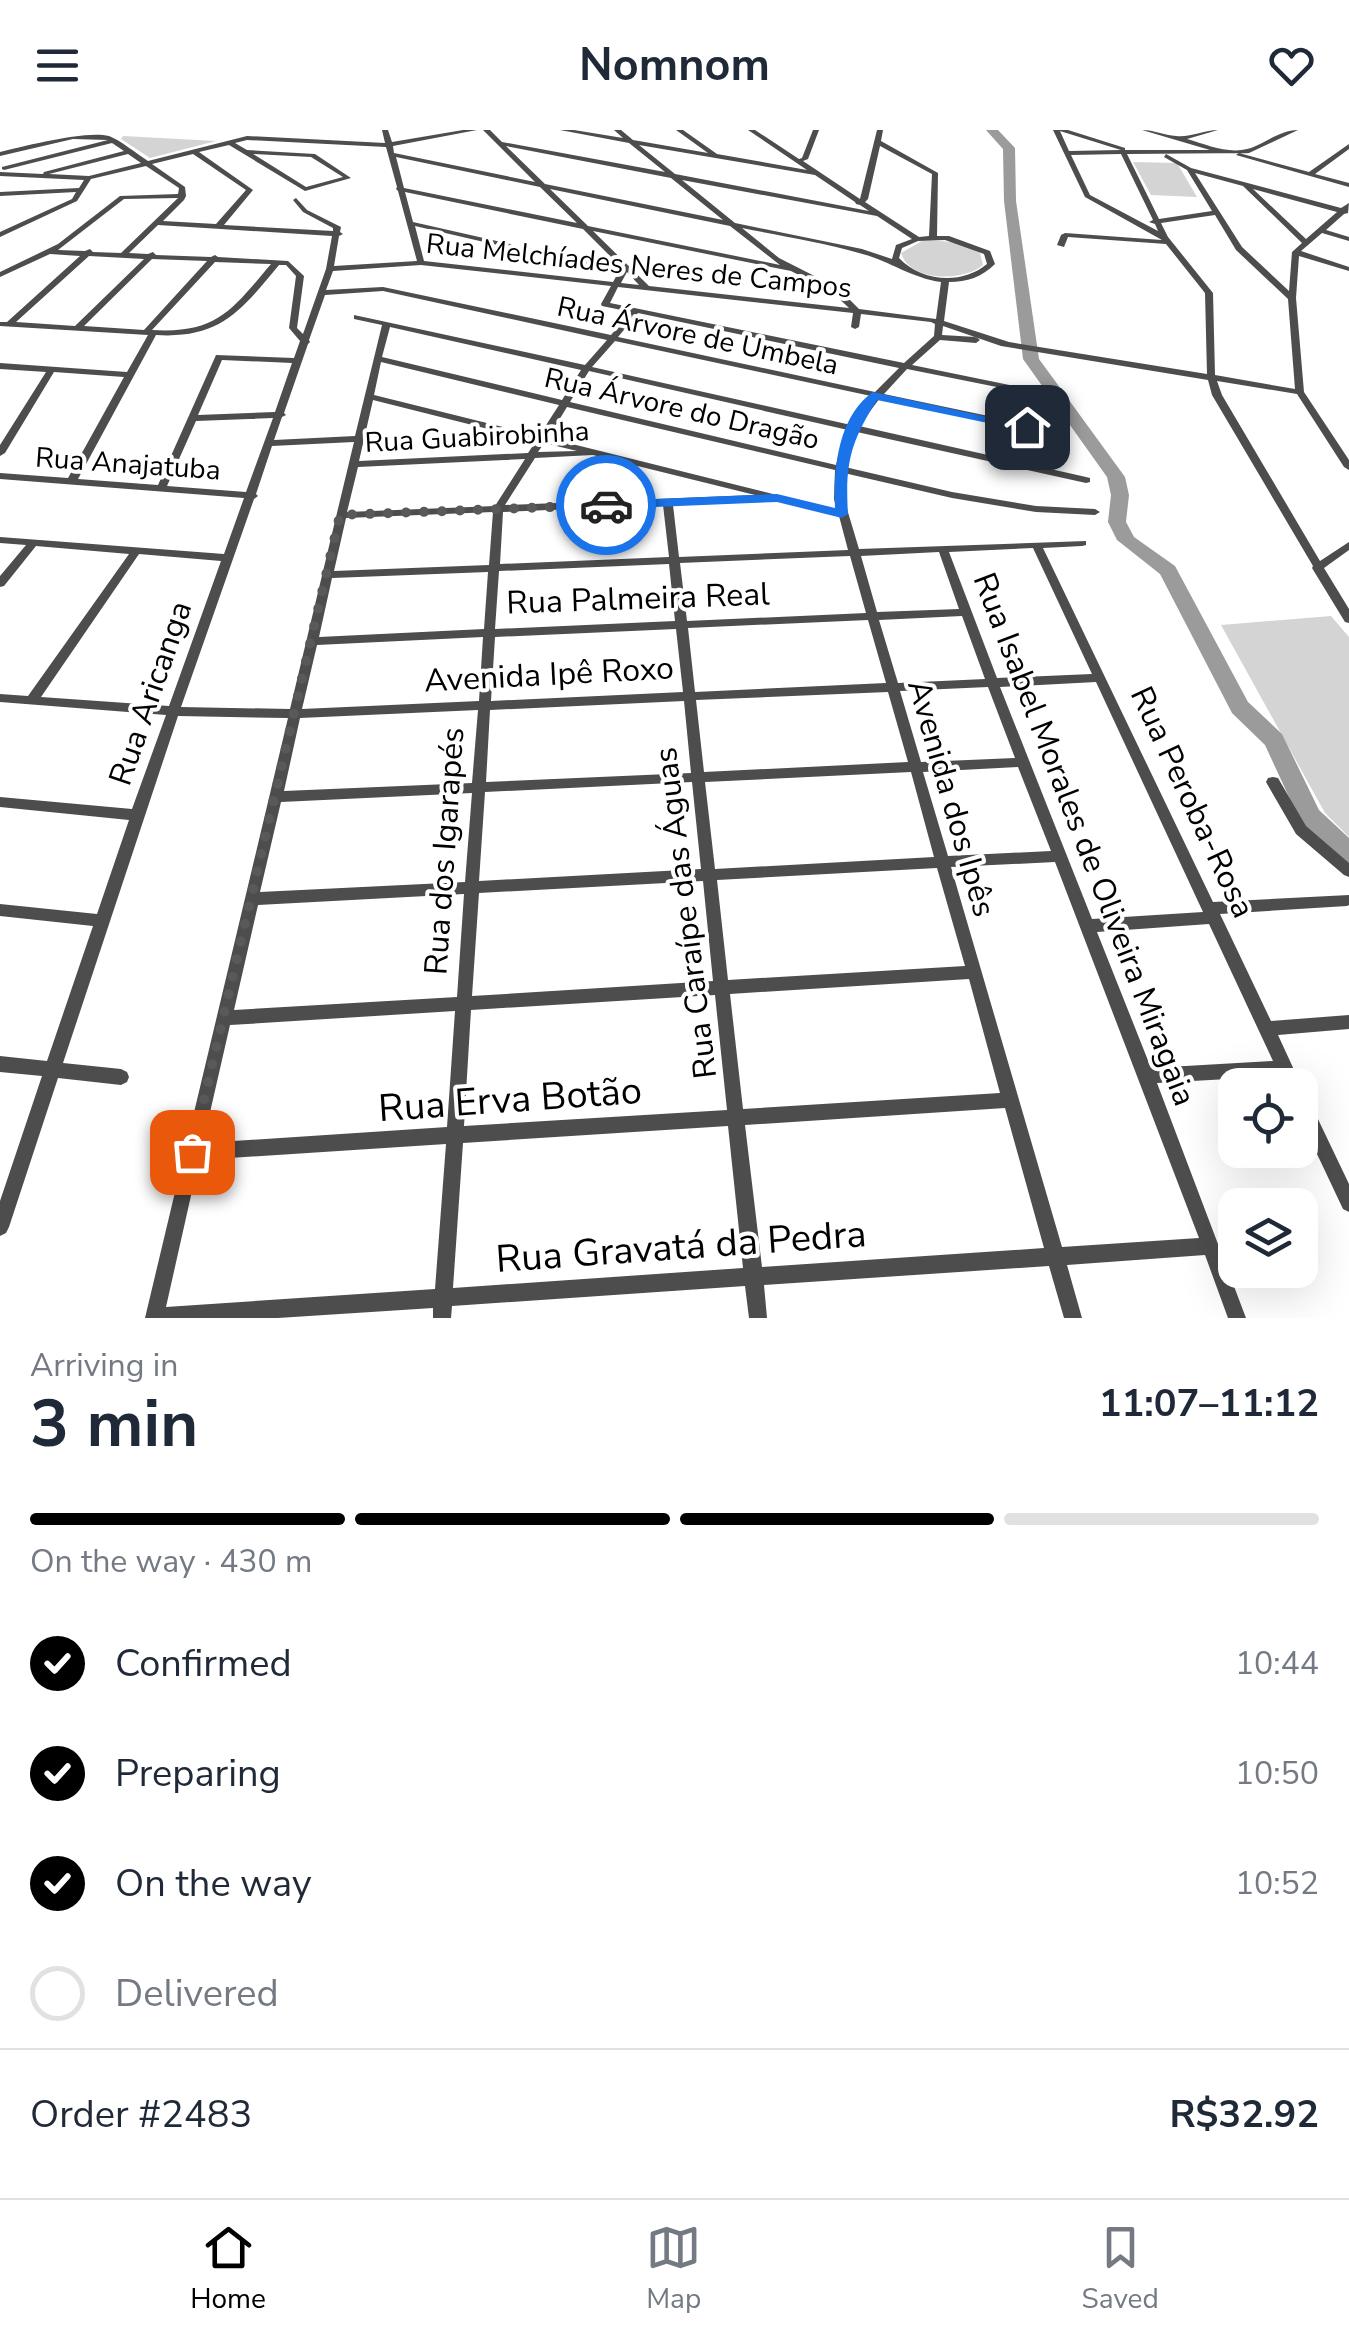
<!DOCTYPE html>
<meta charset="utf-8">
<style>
:root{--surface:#fff;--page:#f2f2f3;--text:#1f2937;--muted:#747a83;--line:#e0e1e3;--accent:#000}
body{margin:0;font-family:"Nunito Sans",sans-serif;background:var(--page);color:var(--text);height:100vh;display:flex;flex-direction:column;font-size:38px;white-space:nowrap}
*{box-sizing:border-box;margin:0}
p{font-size:32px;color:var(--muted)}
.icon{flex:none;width:55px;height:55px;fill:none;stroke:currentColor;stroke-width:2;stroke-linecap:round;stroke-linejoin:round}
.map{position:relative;height:1188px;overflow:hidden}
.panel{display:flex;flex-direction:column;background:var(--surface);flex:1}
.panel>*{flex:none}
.fabs{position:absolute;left:1218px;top:938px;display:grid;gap:20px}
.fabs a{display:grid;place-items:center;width:100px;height:100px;border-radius:20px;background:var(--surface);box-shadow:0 10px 40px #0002;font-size:50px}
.pin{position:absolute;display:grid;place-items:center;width:85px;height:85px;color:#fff;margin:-42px;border-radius:20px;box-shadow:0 5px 15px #0006}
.courier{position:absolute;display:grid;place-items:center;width:100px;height:100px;margin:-50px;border:8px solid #1a73e8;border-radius:50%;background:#fff;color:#222;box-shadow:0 2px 12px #0007}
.head em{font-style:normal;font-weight:700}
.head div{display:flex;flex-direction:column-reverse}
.head{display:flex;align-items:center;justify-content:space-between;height:170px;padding:0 30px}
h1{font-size:65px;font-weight:700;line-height:75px}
.bar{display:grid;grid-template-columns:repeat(4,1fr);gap:15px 10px;align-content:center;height:120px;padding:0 30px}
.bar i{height:12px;border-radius:8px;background:var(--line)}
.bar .active{background:var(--accent)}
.bar p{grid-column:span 4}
.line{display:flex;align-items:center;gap:25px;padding:0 30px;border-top:2px solid var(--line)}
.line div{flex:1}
ol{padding:0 30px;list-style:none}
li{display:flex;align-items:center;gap:30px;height:110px}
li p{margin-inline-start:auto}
li .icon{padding:10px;border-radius:50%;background:var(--accent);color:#fff;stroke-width:4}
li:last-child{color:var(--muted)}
li i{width:55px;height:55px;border:5px solid var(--line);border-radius:50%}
header{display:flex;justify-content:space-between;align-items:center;height:130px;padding:0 30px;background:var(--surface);font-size:45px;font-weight:700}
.dock{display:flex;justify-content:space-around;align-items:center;height:140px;border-top:2px solid var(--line);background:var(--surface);font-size:28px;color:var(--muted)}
.dock a{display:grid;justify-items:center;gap:5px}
.dock .active{color:var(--accent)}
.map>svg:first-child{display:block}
</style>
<header><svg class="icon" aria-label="menu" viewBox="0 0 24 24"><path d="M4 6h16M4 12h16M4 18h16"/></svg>Nomnom<svg class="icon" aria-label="heart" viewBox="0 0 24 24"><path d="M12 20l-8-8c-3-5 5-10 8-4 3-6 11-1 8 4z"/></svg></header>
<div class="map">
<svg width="1349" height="1188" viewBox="0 0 1349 1188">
<rect width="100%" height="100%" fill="#fff"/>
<!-- green -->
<path fill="#d4d4d4" d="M123,6L216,11L150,28L121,9Z
M1133,32L1177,33L1197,67L1151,65Z
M922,111C943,110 963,112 980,123L983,135C963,152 910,152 901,123Z
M1331,486L1349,507V707L1325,683L1221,495Z"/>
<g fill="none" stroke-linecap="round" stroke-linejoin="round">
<!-- river -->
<path fill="#9b9b9b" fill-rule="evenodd" d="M986,0H998L1015,18L1016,71L1039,229L1125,347L1129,365L1126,392L1134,407L1175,436L1248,572L1282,604L1319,680L1349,708V734L1340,731L1301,693L1265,615L1232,583L1160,444L1117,410L1108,392L1111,365L1107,347L1023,229L1004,71L1003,19Z"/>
<!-- minor -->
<path fill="#4d4d4d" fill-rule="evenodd" d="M382,0H388L392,12L463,0H477L393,16L394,23L535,52L483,0H490L502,12L665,42L629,13L560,0H574L623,8L614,0H621L633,10L708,23L676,0H683L717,24L807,40L748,0H755L799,29L802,28L813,0H819L808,29L803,31L860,69L877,0H883L881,11L938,43L937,106H949L990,121L995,134C982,147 967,152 949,152L944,191L1009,212L1207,244L1205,163L1166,114L1068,107L1064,117L1057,115L1061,105L1065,103L1162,110L1085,67L1053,0H1068L1125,18V20H1210L1142,0C1154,0 1164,5 1176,6C1189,8 1204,0 1218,0L1187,9C1208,15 1229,25 1251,18C1267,12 1281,0 1298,0L1249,23L1127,24L1159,89L1212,81L1187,40L1164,27L1166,24L1191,38L1341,78L1349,73L1348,83L1344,84L1326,100L1349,107V111L1322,103L1301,121L1349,137V141L1299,126L1296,168L1304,262L1349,330V340L1344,337L1297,264L1217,251L1222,265L1320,431L1349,412V420L1324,438L1349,479V493L1345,492L1312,438L1313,436L1212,265L1208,250L1001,216L943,196L942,205L976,207L980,210L976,213L940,210L912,235L1024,258L1027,259V263L907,239L884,264L1064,302L1067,303V307L880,268L859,296L1086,347L1090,348V352L1086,353L857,302L849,319L845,337L952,362L1036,376L1095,379L1100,382L1095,385L1036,382L952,368L844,343V369L859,419L1086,411V415L1082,416L1043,418L1213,772L1349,765V775L1347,776L1220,784L1271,891L1349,885V899L1278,905L1301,955L1300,958V955H1285L1280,946L1157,953L1246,1188H1228L1205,1125L1067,1135L1082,1188H1064L1049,1136L764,1155L767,1188H749L745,1156L452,1176L451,1188H433V1178L278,1188H145L288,588L178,586L63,933L121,939L127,942L129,947L127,952L121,955L58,948L9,1097L6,1103L0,1106V1071L42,946L0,942V926L47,931L93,796L0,786V774L97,784L129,690L0,677V667L132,679L166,585L0,572V564L28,566L129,424L36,416L4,456L0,457V446L26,415L0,413V407L224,424L244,368L0,349V343L68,348L124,247L54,242L5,323L0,326V315L46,242L0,239V233L127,242L148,205L0,196V192H7L80,126L50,124L0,147V142L58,114L120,66L178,64L179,58L146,36L91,49L77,71L0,107V102L72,69L76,62L0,66V62L79,58L84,50L0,46V42L43,44L44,42L124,21L112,13L4,40L2,39V37L108,10L73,9L0,26V22C25,16 86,0 109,6C120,10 137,24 148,31L247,6L385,13ZM1060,1L1121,20L1069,21ZM247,10L386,17L397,57L396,59L398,61L417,131L334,136L339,106L343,104L340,102L341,97L307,80L296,68L293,70L303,82L333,98V101L224,95L253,60L199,22L229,15L305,61L351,48L315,24L247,20L235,13ZM639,15L815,45L855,72L856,74L860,75L869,81L675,44ZM506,16L671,48L723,90L545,54ZM880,16L932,44L929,106L919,107L865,72L868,69ZM128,24L141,33L89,46L49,44ZM193,24L246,60L216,94L163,91L184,70L186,66L185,57L152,34ZM253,24L311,27L343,47L306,57ZM1121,24L1153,90L1149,92L1155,94L1158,101L1090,65L1071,25ZM396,27L540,57L577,93L404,58ZM1195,43L1243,56L1302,113L1292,122L1289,161L1242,117ZM682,50L877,86L912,109L896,115L892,129L862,119L735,93ZM550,59L730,96L780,135L588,96ZM1253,59L1337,82L1306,109ZM405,62L583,99L622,138L621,139L413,92ZM178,68L121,123L93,122L90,119L85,121L58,120L124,69ZM1215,85L1236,120L1288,169L1295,259L1215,245L1213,163L1168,107L1161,93ZM158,95L332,106L326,139L303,204L297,198L304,146L288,131L218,127L215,125L211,127L156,125L153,122L148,124L129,123ZM415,96L618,143L613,152L424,131ZM742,98C781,106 821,112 859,123C888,130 911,148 941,152L936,189L859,179L838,158L779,128ZM593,101L791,141L832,162L849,178L649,156ZM945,110L984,124L987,134C962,155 922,152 899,128L902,118L918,111ZM89,126L144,129L75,196L16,192ZM152,129L207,131L144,200L84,196ZM215,132L271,134C232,180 217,204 152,200ZM279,135H286L296,146L289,198L300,211L294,228L216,225L158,355L78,349L156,205C220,209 241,181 279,135ZM421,135L611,156L601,174L602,176L631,182L611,205L383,157L326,160L333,141ZM627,142L639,155L621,153ZM618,157L853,183L851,197L855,199L859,197L861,184L931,192L935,194L934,206L904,233L610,173ZM383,161L607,210L585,235L354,185V189L382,195L355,306L274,310L282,287L286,285L284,283L308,214L310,212L309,210L325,165ZM638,183L899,238L875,262L618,207ZM390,197L581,240L562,270L382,227ZM615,211L871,266L851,295L592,237ZM222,230L292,233L275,282L198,285ZM381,232L559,275L539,306L374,265ZM589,241L848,300L840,319L836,335L570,272ZM373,270L536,311L528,323L359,331ZM567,277L835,340L834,369L837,380L548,308ZM273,288L246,362L167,356L196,291ZM354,312L290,579L181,577L254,369L258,366L256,364L272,316ZM544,313L577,321L538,322ZM593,325L755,365L505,375L535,328ZM525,329L495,376L347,382L358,337ZM769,369L839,386L848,420L679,427L673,375L765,371ZM663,375L669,427L500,434L503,382ZM493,382L489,435L334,441L346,388ZM1033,418L1092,544L997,548L949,422ZM939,422L959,479L877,482L861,426ZM139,424L221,431L169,576L41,567ZM850,426L866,483L687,491L680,433ZM669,434L675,491L495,499L499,441ZM488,442L484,499L319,507L332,448ZM962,486L985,549L898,553L879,490ZM868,490L886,553L695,562L688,498ZM676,499L683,562L491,571L495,507ZM483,507L479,571L302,579L317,515ZM1096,552L1203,782L1092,789L1000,557ZM988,557L1015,628L921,632L900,561ZM888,562L908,632L704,642L696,570ZM684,571L691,643L486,652L490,580ZM478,580L472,653L284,661L300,588ZM1018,637L1051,721L948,726L923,642ZM911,642L934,727L715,739L705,652ZM692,652L701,739L479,751L485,662ZM472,663L465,752L260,762L281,672ZM1055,732L1199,1108L1062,1117L951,737ZM937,738L965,836L728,850L717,750ZM703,751L713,851L472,866L479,763ZM464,764L457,867L234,880L258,775ZM1209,794L1273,931L1151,938L1097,802ZM969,849L1000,963L743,979L730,864ZM715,865L727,980L464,996L471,880ZM455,881L447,997L203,1013L230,895ZM1005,978L1044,1118L762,1137L745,995ZM728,996L743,1138L453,1158L463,1013ZM446,1014L435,1159L166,1177L199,1030Z
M1349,14V19L1315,44L1349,53V57L1236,25L1239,23L1309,42Z
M1273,647L1278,648L1306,696L1349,733V747L1344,745L1296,704L1266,652L1268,648Z
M1300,962L1306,964L1349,1054V1082L1343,1079L1300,988Z"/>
</g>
<!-- route -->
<path fill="#1a73e8" d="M873,262L1033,297L1027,301L877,270C850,313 845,334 848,384L842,388L777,372L606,379L599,375L606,371L777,364L835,378C833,340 838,286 873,262Z"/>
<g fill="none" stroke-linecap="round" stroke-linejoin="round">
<!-- done -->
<path stroke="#595959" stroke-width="10" stroke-dasharray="0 18" d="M192,1022L340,385L606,375"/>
</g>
<g text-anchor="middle" stroke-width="8" stroke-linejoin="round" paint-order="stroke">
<!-- far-street labels -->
<g font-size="28" fill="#000" stroke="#fff">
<text transform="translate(639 135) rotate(6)" y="10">Rua Melchíades Neres de Campos</text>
<text transform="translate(698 205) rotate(12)" y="10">Rua Árvore de Umbela</text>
<text transform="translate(682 278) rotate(13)" y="10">Rua Árvore do Dragão</text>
<text transform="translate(477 306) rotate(-3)" y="10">Rua Guabirobinha</text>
<text transform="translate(128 333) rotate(4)" y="10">Rua Anajatuba</text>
</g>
<!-- street labels -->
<g font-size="32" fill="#000" stroke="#fff">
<text transform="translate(638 468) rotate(-2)" y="11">Rua Palmeira Real</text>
<text transform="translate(549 544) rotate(-3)" y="11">Avenida Ipê Roxo</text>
<text transform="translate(150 563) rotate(-71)" y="11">Rua Aricanga</text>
<text transform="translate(952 668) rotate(74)" y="11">Avenida dos Ipês</text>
<text transform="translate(1193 672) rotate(65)" y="11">Rua Peroba-Rosa</text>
<text transform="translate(1085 709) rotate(69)" y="11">Rua Isabel Morales de Oliveira Miragaia</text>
<text transform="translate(444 721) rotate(-86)" y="11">Rua dos Igarapés</text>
<text transform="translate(685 783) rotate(-97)" y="11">Rua Caraípe das Águas</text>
</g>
<!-- near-street labels -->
<g font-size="38" fill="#000" stroke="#fff">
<text transform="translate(510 969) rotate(-4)" y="13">Rua Erva Botão</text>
<text transform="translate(681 1116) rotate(-4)" y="13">Rua Gravatá da Pedra</text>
</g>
</g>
</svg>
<div class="fabs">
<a><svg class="icon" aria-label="locate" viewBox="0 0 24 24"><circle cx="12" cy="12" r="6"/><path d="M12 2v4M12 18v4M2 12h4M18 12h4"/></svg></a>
<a><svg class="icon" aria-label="layers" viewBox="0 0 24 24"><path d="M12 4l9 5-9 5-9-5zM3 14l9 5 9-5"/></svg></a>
</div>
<div class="pin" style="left:192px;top:1022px;background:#ea580c"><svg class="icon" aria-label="bag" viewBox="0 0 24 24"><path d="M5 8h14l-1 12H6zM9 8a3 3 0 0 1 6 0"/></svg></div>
<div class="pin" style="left:1027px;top:297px;background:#1f2937"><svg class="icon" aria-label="home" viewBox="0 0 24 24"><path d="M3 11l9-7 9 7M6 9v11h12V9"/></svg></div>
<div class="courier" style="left:606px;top:375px"><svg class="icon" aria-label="car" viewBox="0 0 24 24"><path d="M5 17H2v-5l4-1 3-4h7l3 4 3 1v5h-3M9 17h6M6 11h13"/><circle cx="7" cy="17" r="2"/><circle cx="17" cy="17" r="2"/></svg></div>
</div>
<section class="panel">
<div class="head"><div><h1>3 min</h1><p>Arriving in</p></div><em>11:07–11:12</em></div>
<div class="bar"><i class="active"></i><i class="active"></i><i class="active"></i><i></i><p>On the way · 430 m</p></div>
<ol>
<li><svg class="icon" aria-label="check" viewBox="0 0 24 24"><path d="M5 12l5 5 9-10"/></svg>Confirmed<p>10:44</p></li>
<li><svg class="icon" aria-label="check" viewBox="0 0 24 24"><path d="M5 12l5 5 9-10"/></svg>Preparing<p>10:50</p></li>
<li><svg class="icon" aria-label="check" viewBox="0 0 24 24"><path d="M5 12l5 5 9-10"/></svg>On the way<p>10:52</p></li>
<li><i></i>Delivered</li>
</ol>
<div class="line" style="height:130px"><div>Order #2483</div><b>R$32.92</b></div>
</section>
<nav class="dock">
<a class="active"><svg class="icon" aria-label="home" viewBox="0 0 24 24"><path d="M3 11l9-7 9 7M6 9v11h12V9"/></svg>Home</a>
<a><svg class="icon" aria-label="map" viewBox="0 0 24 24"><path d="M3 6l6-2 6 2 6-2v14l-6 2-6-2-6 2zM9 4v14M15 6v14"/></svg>Map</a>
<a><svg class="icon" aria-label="saved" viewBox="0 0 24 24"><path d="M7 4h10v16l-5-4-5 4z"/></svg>Saved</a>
</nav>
